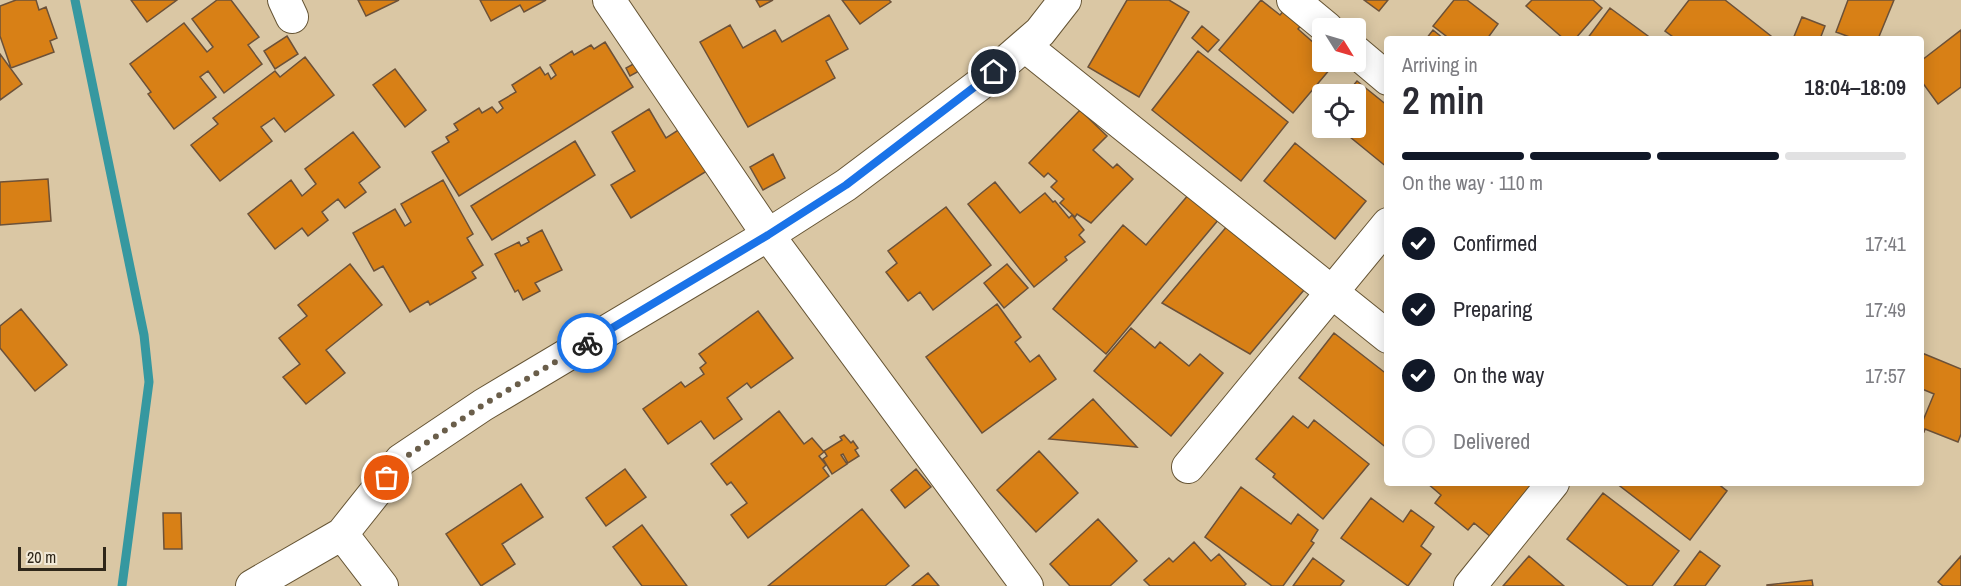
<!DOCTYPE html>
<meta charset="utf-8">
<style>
:root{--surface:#fff;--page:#f2f2f3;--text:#2b2b33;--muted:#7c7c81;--line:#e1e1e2;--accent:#111827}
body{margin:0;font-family:"Archivo Narrow",sans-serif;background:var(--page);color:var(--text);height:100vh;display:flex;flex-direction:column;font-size:22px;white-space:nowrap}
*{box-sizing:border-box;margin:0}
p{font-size:20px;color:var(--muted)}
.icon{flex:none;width:33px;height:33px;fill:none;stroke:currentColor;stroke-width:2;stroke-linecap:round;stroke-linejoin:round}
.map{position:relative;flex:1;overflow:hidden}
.drawer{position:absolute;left:1384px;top:36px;width:540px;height:450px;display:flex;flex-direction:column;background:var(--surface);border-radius:6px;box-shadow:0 3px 15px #0003}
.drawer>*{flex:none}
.needle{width:39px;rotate:127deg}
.controls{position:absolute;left:1312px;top:18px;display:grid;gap:12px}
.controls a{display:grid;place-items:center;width:54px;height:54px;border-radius:6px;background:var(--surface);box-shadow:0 3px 15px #0003;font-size:30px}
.scale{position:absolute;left:18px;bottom:15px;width:88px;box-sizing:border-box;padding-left:6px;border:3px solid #2e2619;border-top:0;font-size:16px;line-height:21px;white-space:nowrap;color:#2e2619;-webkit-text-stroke:4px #f2e9d7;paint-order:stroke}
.pin{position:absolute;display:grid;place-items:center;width:51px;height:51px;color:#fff;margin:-26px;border:3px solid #fff;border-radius:50%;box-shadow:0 2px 6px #0007}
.courier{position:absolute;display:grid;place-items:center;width:60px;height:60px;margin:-30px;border:4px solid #1a73e8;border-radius:50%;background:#fff;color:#222;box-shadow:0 2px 8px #0007}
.overview em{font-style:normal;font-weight:600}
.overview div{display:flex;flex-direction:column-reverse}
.overview{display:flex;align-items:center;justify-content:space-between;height:102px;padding:0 18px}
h1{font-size:39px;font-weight:600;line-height:45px}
.bar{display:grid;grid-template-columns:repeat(4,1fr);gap:9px 6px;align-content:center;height:72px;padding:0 18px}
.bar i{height:8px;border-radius:4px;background:var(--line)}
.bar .current{background:var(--accent)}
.bar p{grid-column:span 4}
ol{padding:0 18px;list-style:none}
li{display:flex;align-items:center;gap:18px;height:66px}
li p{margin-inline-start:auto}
li .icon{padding:6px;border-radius:50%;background:var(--accent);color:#fff;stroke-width:4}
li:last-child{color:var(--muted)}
li i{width:33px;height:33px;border:3px solid var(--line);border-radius:50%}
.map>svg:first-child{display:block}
</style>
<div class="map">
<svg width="1961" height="586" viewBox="0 0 1961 586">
<rect width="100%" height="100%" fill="#dac7a4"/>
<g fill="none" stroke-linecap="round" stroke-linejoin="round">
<!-- stream -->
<path stroke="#3698a0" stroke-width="9" d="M75,0L144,335L149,382L122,586"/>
</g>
<!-- building -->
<path fill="#d88016" stroke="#6c5138" stroke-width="1.5" d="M16,0H36L39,10L46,7L57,38L50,41L54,52L11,68L0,36V6Z
M131,0H177L147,22Z
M217,0H231L259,37L248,45L262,64L224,93L208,71L200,77L216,97L174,129L148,94L151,92L130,64L184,23L207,52L213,47L192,19Z
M358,0H399L366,16Z
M480,0H546L524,12L520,5L491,21Z
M756,0H773L760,7Z
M842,0H889L891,2L860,24Z
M1127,0H1169L1189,12L1139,97L1088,67Z
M1261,0L1280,15L1286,8L1303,23L1298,29L1323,51V62H1336L1293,113L1219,50Z
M1364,0H1388L1379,11Z
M1454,0H1467L1498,24L1487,39H1450L1433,26Z
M1532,0H1593L1602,8L1575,39H1564L1526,6Z
M1689,0H1725L1771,36L1768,39H1676L1665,31Z
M1848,0H1894L1878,39H1855L1836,32Z
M1610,8L1652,39H1587Z
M829,15L848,49L826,61L835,78L748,127L700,42L730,25L743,48L775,30L782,42Z
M1802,17L1825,26L1820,39H1793Z
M1202,26L1219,40L1208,52L1192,38Z
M1433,30L1444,39H1426Z
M1961,30V87L1938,104L1922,82V60Z
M287,36L298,54L275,69L264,51Z
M605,42L633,87L459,196L432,152L449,142L446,137L458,130L454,124L479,108L482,113L492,107L497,113L503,108L499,102L516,92L512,85L540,67L545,75L548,73L551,79L556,75L550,65L572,51L574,55L591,45L594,49Z
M1198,51L1288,122L1241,181L1152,110Z
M0,54L22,84L0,100Z
M305,57L334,95L285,132L274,118L261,127L272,141L220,181L191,145L218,124L213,118L275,71L280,77Z
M637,62L641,70L630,76L626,68Z
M395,69L426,110L405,127L373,85Z
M1357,81L1388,106V168L1339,128H1356V94H1346Z
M649,109L666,138L683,127L710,169L631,218L611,185L635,171L612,132Z
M1080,110L1107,136L1093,150L1113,168L1117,164L1133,179L1091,223L1077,214L1075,217L1060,203L1064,199L1051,187L1057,181L1048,173L1044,177L1029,163Z
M353,132L380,167L359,183L366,192L345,208L338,199L322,212L328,220L308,236L302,228L275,249L248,214L291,180L302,196L316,184L305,169Z
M575,141L595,175L492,240L471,206Z
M1295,143L1366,201L1335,239L1264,181Z
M773,154L785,178L763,190L750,167Z
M48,179L51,221L0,225V182Z
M443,180L473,234L467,238L483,265L472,272L476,278L430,305L428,301L410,312L383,266L374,271L353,233L395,209L405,226L411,222L401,204Z
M995,182L1020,213L1045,193L1053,202L1055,201L1069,218L1072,215L1084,230L1079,235L1085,242L1065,257L1067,260L1034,287L968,204Z
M1189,194L1219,219L1106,354L1053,309L1123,225L1146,245Z
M946,207L991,265L933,310L920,292L908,301L886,272L897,263L888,251Z
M1228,225L1304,290L1250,354L1162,303Z
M542,230L562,270L535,283L540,291L523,300L518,290L515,292L495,254L519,242L521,246L529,242L527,238Z
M350,264L382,305L326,350L345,373L306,404L283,377L300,364L279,338L307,316L298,305Z
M1007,264L1028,288L1004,308L984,283Z
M997,304L1021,337L1015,342L1030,362L1039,355L1056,379L982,433L926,357Z
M21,309L67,365L35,391L0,348V326Z
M758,311L793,358L751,388L747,383L727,398L742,419L714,439L701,421L668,444L643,409L681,382L685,387L704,374L700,368L706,363L699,354Z
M1131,328L1155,348L1160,342L1189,366L1200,354L1223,373L1171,436L1094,371Z
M1334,333L1388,375V449L1299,378Z
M1922,353L1961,369V434L1958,442L1925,429L1924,432L1922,431V423L1934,394L1922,389Z
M1093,399L1137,447L1049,439Z
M779,411L804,444L812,438L824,452L819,456L826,465L823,468L829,476L748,538L731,515L747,503L731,482L727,485L711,464Z
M1293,416L1308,428L1314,420L1369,464L1323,519L1273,477L1275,474L1256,459Z
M844,435L851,443L853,441L858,448L855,450L859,456L848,463L843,454L841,455L847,464L832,474L823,459L827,456L824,451L842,440L840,437Z
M1039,451L1078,493L1036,532L997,490Z
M625,469L646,497L606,526L586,498Z
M916,469L931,487L905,508L891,490Z
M1427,483H1543L1497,542L1474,523L1468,530L1435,503L1441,495Z
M1616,483H1717L1727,491L1690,540Z
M521,484L543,517L502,544L515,564L481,586L446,534Z
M1241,487L1291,524L1298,514L1318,530L1311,541L1314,543L1283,586H1272L1205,537Z
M1603,493L1679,551L1652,586H1628L1567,539Z
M1371,498L1403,522L1411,510L1434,527L1421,546L1431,554L1408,586L1341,538Z
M862,509L909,566L885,586H768Z
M163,513H181L182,549H164Z
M1098,519L1137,561L1110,586H1070L1050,564Z
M642,525L687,586H642L613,547Z
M1194,542L1211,561L1219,554L1246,584L1244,586H1150L1144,580L1169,558L1173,562Z
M1700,551L1720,566L1705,586H1674Z
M1529,556L1564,586H1503Z
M1961,556V586H1943L1938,582Z
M1313,558L1344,581L1340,586H1293Z
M928,573L939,586H912Z
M1812,580L1813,586H1767V585Z"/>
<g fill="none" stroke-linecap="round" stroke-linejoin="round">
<defs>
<path id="street" d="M284,0L292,17
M609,0L768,235L1027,586
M1293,0L1327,28
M1025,46L1388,337
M1356,52L1388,79
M1188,467L1388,224
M342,534L382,586
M252,586L342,534L401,460L483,405L768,235L846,185L979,85L1040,32L1065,0
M1470,586L1553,483"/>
</defs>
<!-- street casing -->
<use href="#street" stroke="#655434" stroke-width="34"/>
<!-- street -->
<use href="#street" stroke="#fff" stroke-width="32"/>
</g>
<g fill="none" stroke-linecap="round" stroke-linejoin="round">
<!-- done -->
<path stroke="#6a5e4a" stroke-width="6" stroke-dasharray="0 10.8" d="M387,478L401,460L483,405L587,343"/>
<!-- route -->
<path stroke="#1a73e8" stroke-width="8" d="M587,343L768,235L846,185L994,72"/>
</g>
</svg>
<div class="controls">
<a><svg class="needle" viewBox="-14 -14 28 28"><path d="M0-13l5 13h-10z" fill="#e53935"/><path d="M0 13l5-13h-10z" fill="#7c7c81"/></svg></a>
<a><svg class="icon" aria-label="locate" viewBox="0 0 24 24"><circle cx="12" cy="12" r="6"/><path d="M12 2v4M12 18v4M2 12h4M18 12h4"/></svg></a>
</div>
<div class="scale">20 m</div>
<div class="pin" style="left:387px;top:478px;background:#ea580c"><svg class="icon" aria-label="bag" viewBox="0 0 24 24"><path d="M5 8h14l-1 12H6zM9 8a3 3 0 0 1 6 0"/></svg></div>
<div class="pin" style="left:994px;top:72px;background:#1f2937"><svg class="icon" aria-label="home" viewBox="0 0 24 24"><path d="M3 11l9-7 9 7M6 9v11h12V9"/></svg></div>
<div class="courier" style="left:587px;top:343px"><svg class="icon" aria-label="bike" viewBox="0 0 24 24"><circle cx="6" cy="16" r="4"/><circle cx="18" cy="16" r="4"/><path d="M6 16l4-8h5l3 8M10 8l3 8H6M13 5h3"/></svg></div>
<section class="drawer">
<div class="overview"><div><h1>2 min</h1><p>Arriving in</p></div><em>18:04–18:09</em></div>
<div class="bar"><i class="current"></i><i class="current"></i><i class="current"></i><i></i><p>On the way · 110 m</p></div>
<ol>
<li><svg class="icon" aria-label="check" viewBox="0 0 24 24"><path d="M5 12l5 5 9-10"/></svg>Confirmed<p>17:41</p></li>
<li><svg class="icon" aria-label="check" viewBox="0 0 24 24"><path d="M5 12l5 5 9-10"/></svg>Preparing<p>17:49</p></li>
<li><svg class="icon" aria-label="check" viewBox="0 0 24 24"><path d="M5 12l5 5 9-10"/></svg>On the way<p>17:57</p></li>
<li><i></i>Delivered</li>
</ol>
</section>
</div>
